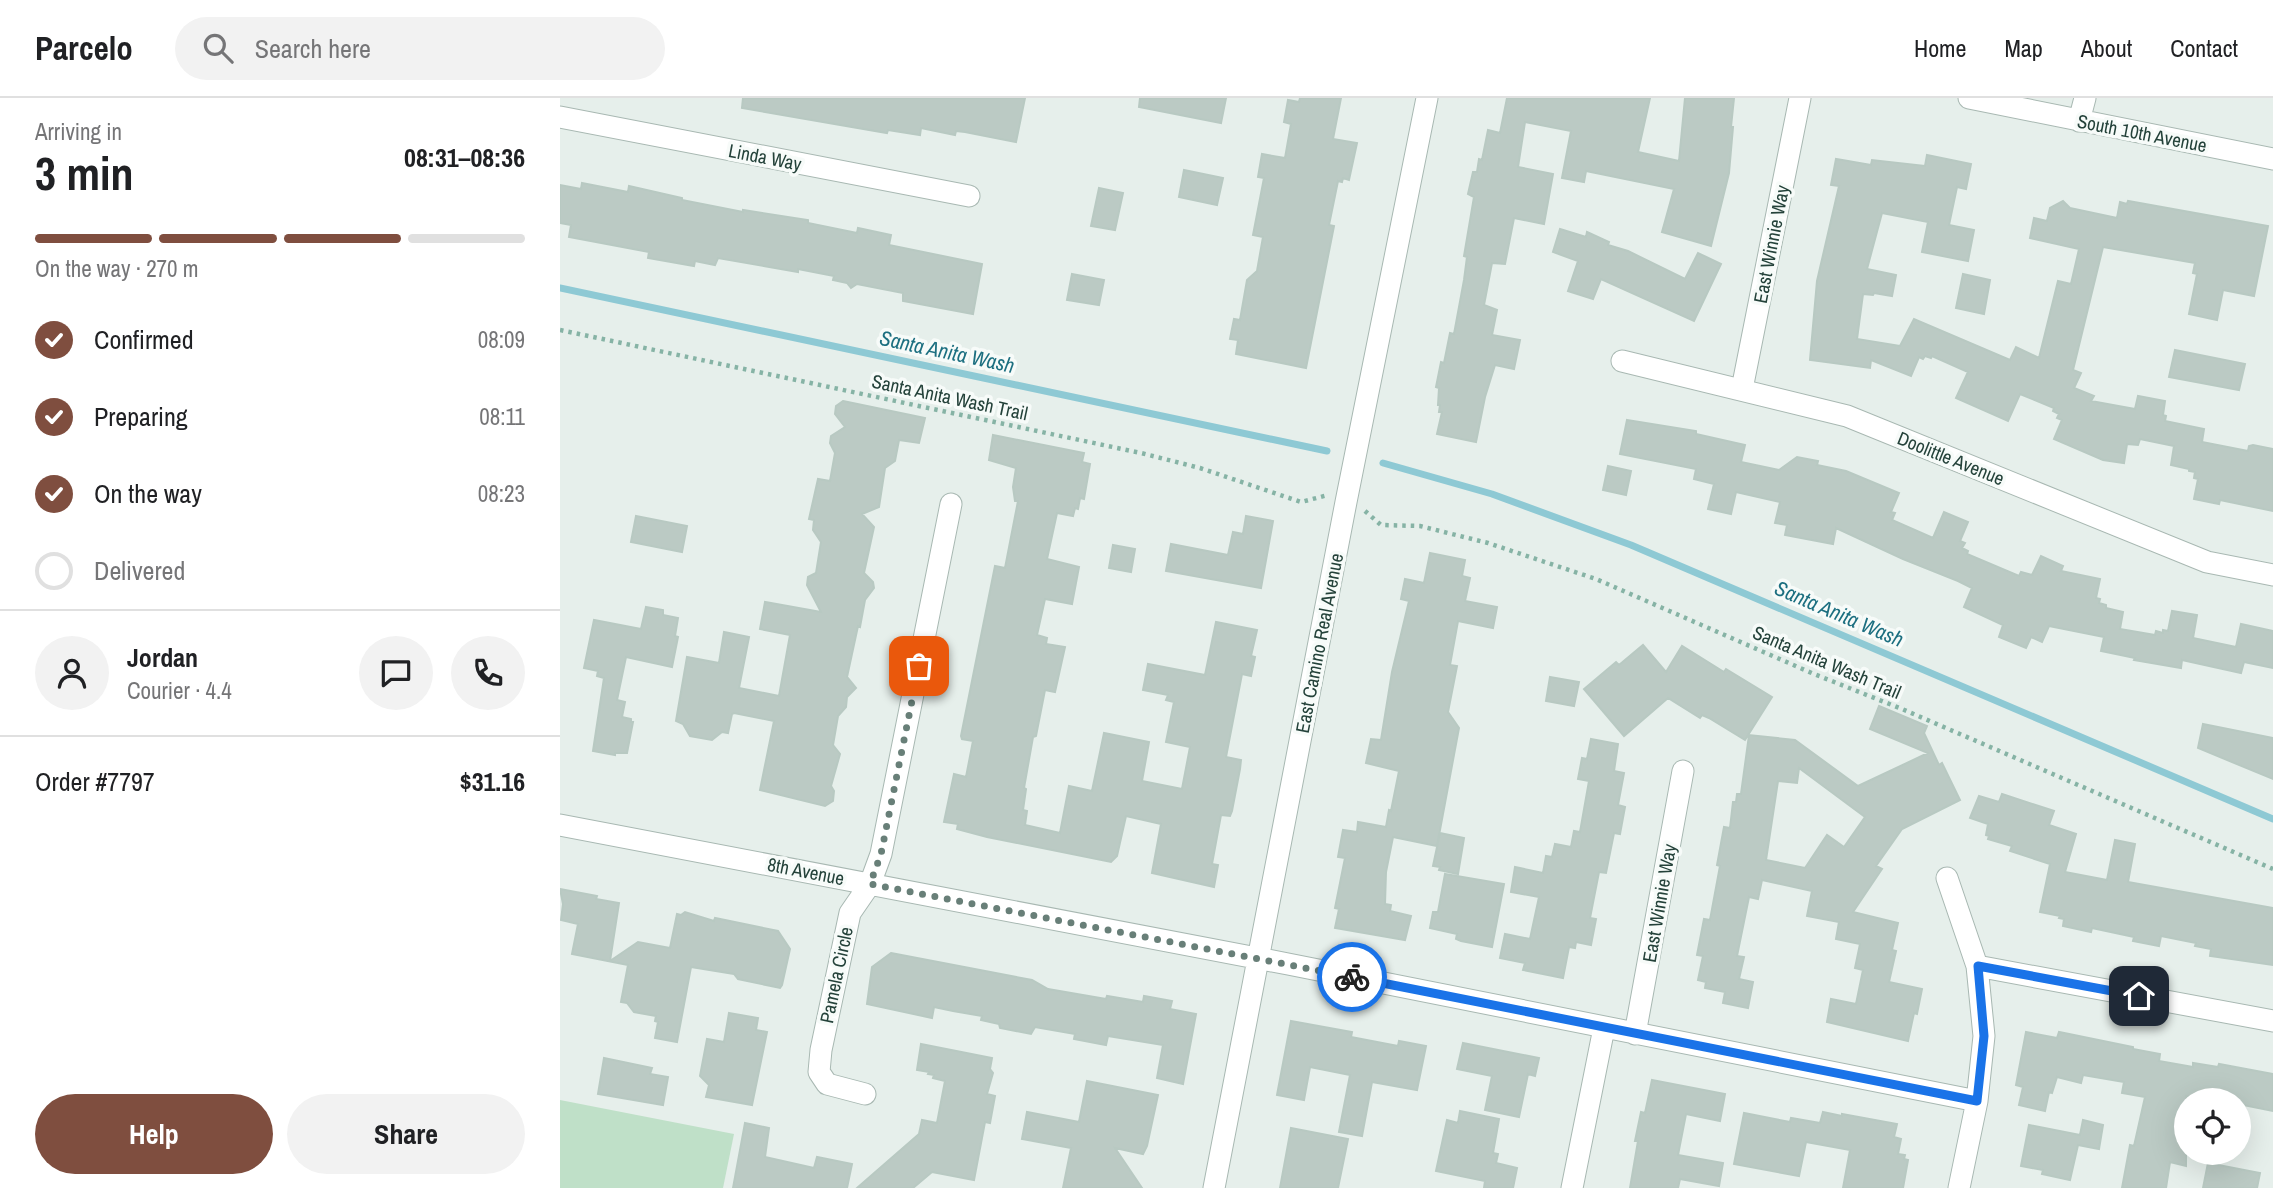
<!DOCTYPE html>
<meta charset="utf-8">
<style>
:root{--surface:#fff;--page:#f2f2f2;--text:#202124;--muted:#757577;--line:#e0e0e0;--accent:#7f4e3f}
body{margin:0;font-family:"Archivo Narrow",sans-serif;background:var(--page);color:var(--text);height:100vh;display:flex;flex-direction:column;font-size:26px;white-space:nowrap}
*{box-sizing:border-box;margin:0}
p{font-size:23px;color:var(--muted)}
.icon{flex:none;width:38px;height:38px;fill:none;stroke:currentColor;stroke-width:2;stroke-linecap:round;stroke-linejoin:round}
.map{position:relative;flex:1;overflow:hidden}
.side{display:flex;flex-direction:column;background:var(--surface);width:560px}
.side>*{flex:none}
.fabs{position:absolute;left:1614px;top:990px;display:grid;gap:14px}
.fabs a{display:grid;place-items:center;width:77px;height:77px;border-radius:50%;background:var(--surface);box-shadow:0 7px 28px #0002;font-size:35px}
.pin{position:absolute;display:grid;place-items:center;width:60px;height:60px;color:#fff;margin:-30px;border-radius:14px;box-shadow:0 4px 10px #0006}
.courier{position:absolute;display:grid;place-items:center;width:70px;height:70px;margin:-35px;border:5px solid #1a73e8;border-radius:50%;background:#fff;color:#222;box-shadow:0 2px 9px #0007}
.head em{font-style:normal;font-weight:700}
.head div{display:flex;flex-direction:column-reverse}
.head{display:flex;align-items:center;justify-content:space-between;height:119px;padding:0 35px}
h1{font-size:46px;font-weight:700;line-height:52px}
.bar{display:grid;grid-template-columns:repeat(4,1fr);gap:10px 7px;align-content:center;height:84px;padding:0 35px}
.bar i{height:9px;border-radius:5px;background:var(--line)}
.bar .active{background:var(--accent)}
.bar p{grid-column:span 4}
.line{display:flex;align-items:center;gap:18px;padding:0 35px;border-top:2px solid var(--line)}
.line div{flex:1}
.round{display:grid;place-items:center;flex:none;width:74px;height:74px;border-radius:37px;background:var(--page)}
ol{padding:0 35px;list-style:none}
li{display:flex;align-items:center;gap:21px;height:77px}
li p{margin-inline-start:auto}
li .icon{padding:7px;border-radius:50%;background:var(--accent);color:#fff;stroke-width:4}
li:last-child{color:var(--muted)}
li i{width:38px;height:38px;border:4px solid var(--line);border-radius:50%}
.primary-button{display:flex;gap:14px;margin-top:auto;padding:14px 35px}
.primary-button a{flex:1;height:80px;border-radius:42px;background:var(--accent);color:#fff;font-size:28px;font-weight:700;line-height:80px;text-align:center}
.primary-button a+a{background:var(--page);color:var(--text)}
header{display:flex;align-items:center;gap:42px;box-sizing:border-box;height:98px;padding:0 35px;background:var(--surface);border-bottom:2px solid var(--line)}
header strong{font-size:33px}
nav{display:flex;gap:38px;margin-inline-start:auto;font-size:24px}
.search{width:490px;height:63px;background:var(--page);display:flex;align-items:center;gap:18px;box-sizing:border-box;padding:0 24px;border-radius:38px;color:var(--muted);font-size:26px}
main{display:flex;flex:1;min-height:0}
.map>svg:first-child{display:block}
</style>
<header>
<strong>Parcelo</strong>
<div class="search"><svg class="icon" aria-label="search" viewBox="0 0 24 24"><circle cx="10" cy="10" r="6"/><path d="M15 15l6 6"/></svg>Search here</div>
<nav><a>Home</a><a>Map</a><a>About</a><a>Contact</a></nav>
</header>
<main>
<section class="side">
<div class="head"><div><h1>3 min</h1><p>Arriving in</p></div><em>08:31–08:36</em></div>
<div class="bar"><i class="active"></i><i class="active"></i><i class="active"></i><i></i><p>On the way · 270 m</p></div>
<ol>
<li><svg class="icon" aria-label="check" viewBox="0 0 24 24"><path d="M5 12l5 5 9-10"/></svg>Confirmed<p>08:09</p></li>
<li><svg class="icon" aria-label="check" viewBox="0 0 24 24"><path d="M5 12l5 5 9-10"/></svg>Preparing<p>08:11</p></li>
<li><svg class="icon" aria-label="check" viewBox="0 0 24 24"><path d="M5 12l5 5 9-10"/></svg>On the way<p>08:23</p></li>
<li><i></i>Delivered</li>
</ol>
<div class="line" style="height:126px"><a class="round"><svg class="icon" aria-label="person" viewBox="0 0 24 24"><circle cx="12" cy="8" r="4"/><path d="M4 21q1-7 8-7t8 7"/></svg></a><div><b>Jordan</b><p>Courier · 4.4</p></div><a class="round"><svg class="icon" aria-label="chat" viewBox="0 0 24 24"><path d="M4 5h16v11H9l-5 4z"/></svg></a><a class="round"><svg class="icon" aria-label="phone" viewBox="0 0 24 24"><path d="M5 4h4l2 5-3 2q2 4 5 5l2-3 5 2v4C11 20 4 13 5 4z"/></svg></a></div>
<div class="line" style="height:91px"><div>Order #7797</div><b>$31.16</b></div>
<div class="primary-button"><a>Help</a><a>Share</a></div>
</section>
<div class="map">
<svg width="1713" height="1090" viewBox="0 0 1713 1090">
<rect width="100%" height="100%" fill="#e6efeb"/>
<!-- green -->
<path fill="#bfe0c8" d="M0,1002L174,1036L163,1090H0Z"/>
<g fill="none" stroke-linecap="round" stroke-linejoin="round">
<!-- stream -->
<path stroke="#8ec9d4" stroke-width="7" d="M0,190L767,353
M823,365L932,396L1071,447L1713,721"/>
</g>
<!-- building -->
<path fill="#bbcac4" stroke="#b8c9c2" stroke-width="2" fill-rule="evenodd" d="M183,0H465L456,44L405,34L396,33L395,37L361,30L360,37L328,32L327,35L182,10Z
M580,0H666L661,25L579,9Z
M740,0H781L773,41L797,45L789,82L783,80L782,84L778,83L769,127L774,128L746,270L676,256L678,242L670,241L674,221L680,222L687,182L697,173L703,139L693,137L704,80L698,79L702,56L725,60L731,26L724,24L728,2L739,4Z
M947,0H1090L1078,54L1119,63L1125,0H1174L1171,29H1173L1169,75L1151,148L1102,134L1114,91L1026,73L1024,84L1002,80L1011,33L965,24L958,69L993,76L984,126L954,120L945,166L932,165L924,207L937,212L932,237L960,242L954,271L935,267L925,299L916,344L877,336L882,314H879L880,307H878L879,290L876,289L881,264L884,265L890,235L894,236L904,182L907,159L904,158L914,99L908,96L913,74H917L919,61L922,62L928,32L940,35Z
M1367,57L1411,66L1406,91L1397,89L1389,127L1414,132L1408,163L1362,154L1368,124L1322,115L1307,171L1336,177L1332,198L1314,195L1313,197L1303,196L1297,241L1340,248L1354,221L1450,262L1456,249L1479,260L1498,183L1511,186L1519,151L1470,140L1474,120L1487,123L1490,110L1503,103L1510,110L1557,120L1560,104L1567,106L1568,103L1708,128L1694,198L1663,192L1657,222L1629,216L1637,176L1633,175L1635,165L1543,149L1513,272L1521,275L1514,290L1534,298L1531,303L1575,311L1578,298L1605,303L1603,317L1606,318L1605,323L1644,331L1642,344L1688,353L1689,348L1693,347L1713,351V413L1660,402L1659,406L1634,401L1638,381L1634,380L1635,374L1629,373V371L1611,367L1614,348L1580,341L1578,347L1567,346L1564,365L1543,362L1494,341L1502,322L1497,320L1499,316L1493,313L1494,310L1460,296L1448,323L1396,300L1408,274L1372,258L1371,260L1365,258L1363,261L1359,259L1351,278L1311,262L1310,270L1250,262L1257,183L1279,88L1271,87L1276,61L1311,67L1312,62L1365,68Z
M624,72L663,80L657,107L619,99Z
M22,85L68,94L69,88L122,100V102L183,114V112L248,122V125L297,135L298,130L331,137L329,147L422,166L413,216L343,203V195L297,186L291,190L287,185L273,182L274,178L238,171V174L158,160L155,167L135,163L134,168L88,160L89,154L9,139L11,127L0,125V87L21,91Z
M539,90L563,95L555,132L531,128Z
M1000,131L1026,139L1027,134L1049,144L1048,147L1068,153L1125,181L1138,155L1161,166L1134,223L1041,181L1033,201L1008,193L1018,163L993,154Z
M512,176L544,182L539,207L507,202Z
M1403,176L1430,182L1424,216L1396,210Z
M1615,252L1685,266L1679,292L1609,279Z
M283,303L365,320L359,345L339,342L335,363L325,370L319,409L302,416L314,429L304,475L313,484L314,490L305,502L300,529L298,528L287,579L296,590L287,599L286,609L278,618L273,647L280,656L271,688L274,693L273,703L265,708L200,692L214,623L174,615L172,616L168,635L162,634L152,642L130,638L123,626L116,623L127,559L159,565L164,534L189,539L179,590L219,598L230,537L200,531L205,504L261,514L247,487L248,479L256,475L261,444L253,432L254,422L249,421L258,381L270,383L275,355L270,345L271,338L285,329L275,316L276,308Z
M1067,322L1136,333V336L1185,347L1181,364L1219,372L1237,359L1258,363L1257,367L1286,373L1339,395L1331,414L1335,415L1332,422L1373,440L1384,414L1408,424L1400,443L1405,445L1402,450L1408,453L1407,456L1459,478L1461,474L1472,477L1481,458L1503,468L1501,473L1540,481L1536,500L1540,501L1539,505L1546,507V510L1563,514L1560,531L1595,537L1596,533L1603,535V532L1608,533L1612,513L1637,517L1633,540L1676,549L1681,526L1713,533V570L1684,564L1681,575L1622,562L1621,570L1574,562L1575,560L1541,553L1544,539L1489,528L1482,544L1471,539L1466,550L1439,539L1443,527L1404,509L1412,490L1398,483L1343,461L1276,430L1273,446L1225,437L1227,427L1215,425L1220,404L1176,394L1171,416L1148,411L1154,386L1134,381L1136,371L1060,356Z
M433,337L524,355L522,364L530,366L524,401L520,400L518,411L515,410L513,418L497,415L487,461L519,469L512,506L485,501L477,537L487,540L486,546L505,549L495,594L485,592L476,638L473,639L464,690L466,691L463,712L467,713L465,727L500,735L509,688L532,693L544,635L589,644L582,683L622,691L630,649L606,644L614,604L606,602L608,597L583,592L588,566L645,577L656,524L697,532L691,558L695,559L691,578L682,576L666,659L681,662L680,671L672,713L670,718L661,717L652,766L658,767L654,789L592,775L601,726L566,718L557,758L551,764L427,739L397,731L398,726L384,724L394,676L406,679L413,643L402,641L401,638L435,468L445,470L458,403H455L453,389L456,370L429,362Z
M1048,368L1071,373L1066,397L1043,392Z
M76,418L127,428L122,454L71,444Z
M686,418L713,423L701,490L606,473L611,446L668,457L673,434L683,436Z
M553,447L575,451L571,474L549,470Z
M870,455L905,462L902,478L910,480L905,503L937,509L933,530L898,523L890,567L897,568L888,614L899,630L877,748L833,739L826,774L825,806L831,807L830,813L851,818L845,842L775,830L779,811L775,810L785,760L778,759L783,732L797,734L798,724L826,729L829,712L831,713L839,673L806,665L811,641L821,642L832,574L849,503L841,501L845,481L864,485Z
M86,509L103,512V517L118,520L115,538L118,539L112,569L66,559L57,602L65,604L62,619L71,621V624H73L67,655H55V657L33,653L44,580L37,578L38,573L24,570L34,522L81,531Z
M1083,547L1106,574L1122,548L1164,574L1166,571L1212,599L1185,642L1149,620L1142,617L1140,620L1108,600L1064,638L1024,591L1056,564L1059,567Z
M990,579L1019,584L1014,608L986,603Z
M1319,608L1367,628L1364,635L1379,667L1382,665L1400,702L1342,731L1316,768L1322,771L1293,814L1338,825L1332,852L1336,853L1329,884L1362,891L1357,916L1354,915L1348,943L1267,924L1271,901L1296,906L1303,872L1295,870L1300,846L1276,841L1279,824L1247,818L1252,793L1202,782L1198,801L1189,799L1177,858L1184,859L1179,881L1193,884L1188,910L1163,905L1165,894L1145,890L1146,884L1138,882L1143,858L1137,857L1144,821L1150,822L1160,768L1157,767L1164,729L1170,730L1173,704H1176L1177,696H1181L1189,637L1235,642L1298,688L1368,655L1310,631ZM1239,670L1305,719L1284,749L1267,737L1245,770L1206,762L1218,683L1237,685Z
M1643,626L1713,640V681L1638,650Z
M1031,641L1058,646L1054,673L1064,675L1058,707L1065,709L1060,736L1054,735L1046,775L1039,774L1030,820L1036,821L1031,847L1016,844L1015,850L1009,849L1003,880L963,872L965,865L940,860L945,836L970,841L979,799L951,794L955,769L983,775L986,758L992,759L995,746L1011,749L1014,733L1020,734L1029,683L1018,681L1022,660L1027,661Z
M1442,696L1494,713L1489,727L1516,736L1505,774L1547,782L1555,742L1575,746L1568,784L1713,810V867L1650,858L1651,851L1635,848L1636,845L1601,838L1599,848L1573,843L1574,839L1532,830L1531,834L1503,828L1504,821L1499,820L1500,818L1480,814L1490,766L1450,753L1452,748L1428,741L1429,738L1426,737L1428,726L1410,720L1419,698L1439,704Z
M880,735L904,740L898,776L879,772L880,769L873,768Z
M885,776L944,786L932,849L901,843L896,841L897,836L870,830L873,814H878Z
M0,791L37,798L36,801L59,805L50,863L78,844L110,850L117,816L121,817L125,814L154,823L155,820L218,833L230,851L222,887L220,890L178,881L174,876L131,869L117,944L95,940L98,924L95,923L96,918L74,914L67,905L61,904L68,867L12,856L18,826L1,822L3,806Z
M331,855L472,882L488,891L546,901L547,898L583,904L584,898L612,903L610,911L636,916L623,986L597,980L603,947L548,938L546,947L514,941L515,936L475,929L471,936L440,930L439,926L421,922L422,918L393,913L374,909L372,920L307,906L312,869Z
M169,915L198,920L196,932L207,934L192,1007L146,999L149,987L140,978L147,941L164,944Z
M731,923L792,934L791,939L838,948L839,943L866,948L857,992L812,984L802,1038L779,1034L790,977L750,969L744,1002L717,997Z
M1466,934L1497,940L1499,934L1573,949V951L1600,956L1599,963L1633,969V965L1658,969L1659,966L1713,976V1013L1678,1006V1003L1626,998V1068L1610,1064L1606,1090H1562L1570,1047L1574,1048L1585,999L1562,995L1564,984L1523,977L1521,985L1497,979L1492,995L1489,994L1485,1013L1459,1007L1463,989L1456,987Z
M903,945L979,960L975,978L968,976L959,1019L925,1012L932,978L897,971Z
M361,946L432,960L430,971L433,975L427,996L435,998L430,1025L425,1024L414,1082L372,1074L353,1090H297L359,1036L362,1022L377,1025L385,983L373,980L374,977L368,976L369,974L357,972Z
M44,960L92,970L90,976L108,979L103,1007L38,996Z
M1092,982L1165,996L1160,1023L1126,1016L1118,1057L1163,1065L1159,1088L1120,1081L1118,1090H1070L1078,1043H1075L1081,1014L1085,1015Z
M527,983L598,997L587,1048L583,1056L555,1050L582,1090H503L511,1050L462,1041L467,1014L519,1024Z
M900,1013L939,1021L933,1055L938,1056L936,1065L957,1070L953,1090H924L925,1083L876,1073L887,1022L898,1025Z
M1263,1014L1282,1018V1016L1337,1026L1334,1039L1341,1041L1338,1056L1345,1057L1344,1061L1348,1062L1343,1090H1283L1290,1052L1246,1044L1239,1078L1174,1066L1184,1015L1230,1024L1231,1020L1260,1025Z
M1523,1022L1543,1027L1539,1051L1518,1047L1510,1082L1482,1076L1483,1072L1461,1068L1469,1027L1520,1037Z
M185,1025L209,1030L205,1059L254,1070L257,1059L292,1066L287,1090H173Z
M731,1030L788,1041L778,1090H720Z
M1648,1065L1700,1075L1697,1090H1643Z"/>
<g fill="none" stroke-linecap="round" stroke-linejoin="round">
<defs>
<path id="minor" d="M1409,0L1713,61
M0,19L409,98
M1519,23L1525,0
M1062,263L1287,318L1647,464L1713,477
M1182,291L1240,0
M0,727L728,866L1417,1003
M1387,780L1417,868L1424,938L1417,1003L1399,1090
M1417,868L1713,923
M1075,936L1123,673
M305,996L267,986L259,974L261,952L290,815L310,786L321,756L391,406
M654,1090L786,404L867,0
M1012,1090L1044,930"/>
</defs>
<!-- minor casing -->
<use href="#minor" stroke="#a8b8b2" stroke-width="23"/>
<!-- path -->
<path stroke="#86b3a5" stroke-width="4.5" stroke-dasharray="3.5 5" stroke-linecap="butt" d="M0,232L581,355L640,370L741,404L768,397
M805,413L821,427L860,428L928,445L1036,481L1254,576L1342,611L1713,771"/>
<!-- minor -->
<use href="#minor" stroke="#fff" stroke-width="21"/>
</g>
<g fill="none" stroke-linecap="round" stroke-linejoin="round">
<!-- done -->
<path stroke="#687f78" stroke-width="7" stroke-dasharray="0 12.6" d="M359,568L321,756L310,786L792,879"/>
<!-- route -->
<path stroke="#1a73e8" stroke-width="9" d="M792,879L1417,1003L1424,938L1418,868L1579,898"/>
</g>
<g text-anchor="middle" stroke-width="7" stroke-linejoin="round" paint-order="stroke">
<!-- street labels -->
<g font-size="19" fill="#24423a" stroke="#f7fbf9">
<text transform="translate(1582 35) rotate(11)" y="7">South 10th Avenue</text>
<text transform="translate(205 59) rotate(11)" y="7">Linda Way</text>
<text transform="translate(1211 146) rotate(-79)" y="7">East Winnie Way</text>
<text transform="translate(390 299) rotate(12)" y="7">Santa Anita Wash Trail</text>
<text transform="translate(1391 360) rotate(22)" y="7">Doolittle Avenue</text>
<text transform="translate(759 545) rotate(-79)" y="7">East Camino Real Avenue</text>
<text transform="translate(1267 564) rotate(23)" y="7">Santa Anita Wash Trail</text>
<text transform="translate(246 773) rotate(11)" y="7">8th Avenue</text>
<text transform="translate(1099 805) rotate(-80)" y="7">East Winnie Way</text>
<text transform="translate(276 877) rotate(-78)" y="7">Pamela Circle</text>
</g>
<!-- water labels -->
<g font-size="21" font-style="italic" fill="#1c6f80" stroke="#f7fbf9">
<text transform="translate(387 254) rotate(12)" y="7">Santa Anita Wash</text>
<text transform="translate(1279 516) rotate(23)" y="7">Santa Anita Wash</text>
</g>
</g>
</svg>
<div class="fabs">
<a><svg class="icon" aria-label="locate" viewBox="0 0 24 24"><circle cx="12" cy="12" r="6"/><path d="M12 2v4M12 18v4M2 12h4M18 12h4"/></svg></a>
</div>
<div class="pin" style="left:359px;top:568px;background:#ea580c"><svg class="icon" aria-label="bag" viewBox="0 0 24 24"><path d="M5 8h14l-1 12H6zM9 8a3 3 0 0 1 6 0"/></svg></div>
<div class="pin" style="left:1579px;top:898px;background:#1f2937"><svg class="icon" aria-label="home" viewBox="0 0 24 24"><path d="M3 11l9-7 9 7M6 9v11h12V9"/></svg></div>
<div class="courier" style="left:792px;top:879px"><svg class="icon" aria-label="bike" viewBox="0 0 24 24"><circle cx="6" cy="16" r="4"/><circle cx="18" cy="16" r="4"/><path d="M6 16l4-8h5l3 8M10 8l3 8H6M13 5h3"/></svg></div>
</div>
</main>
